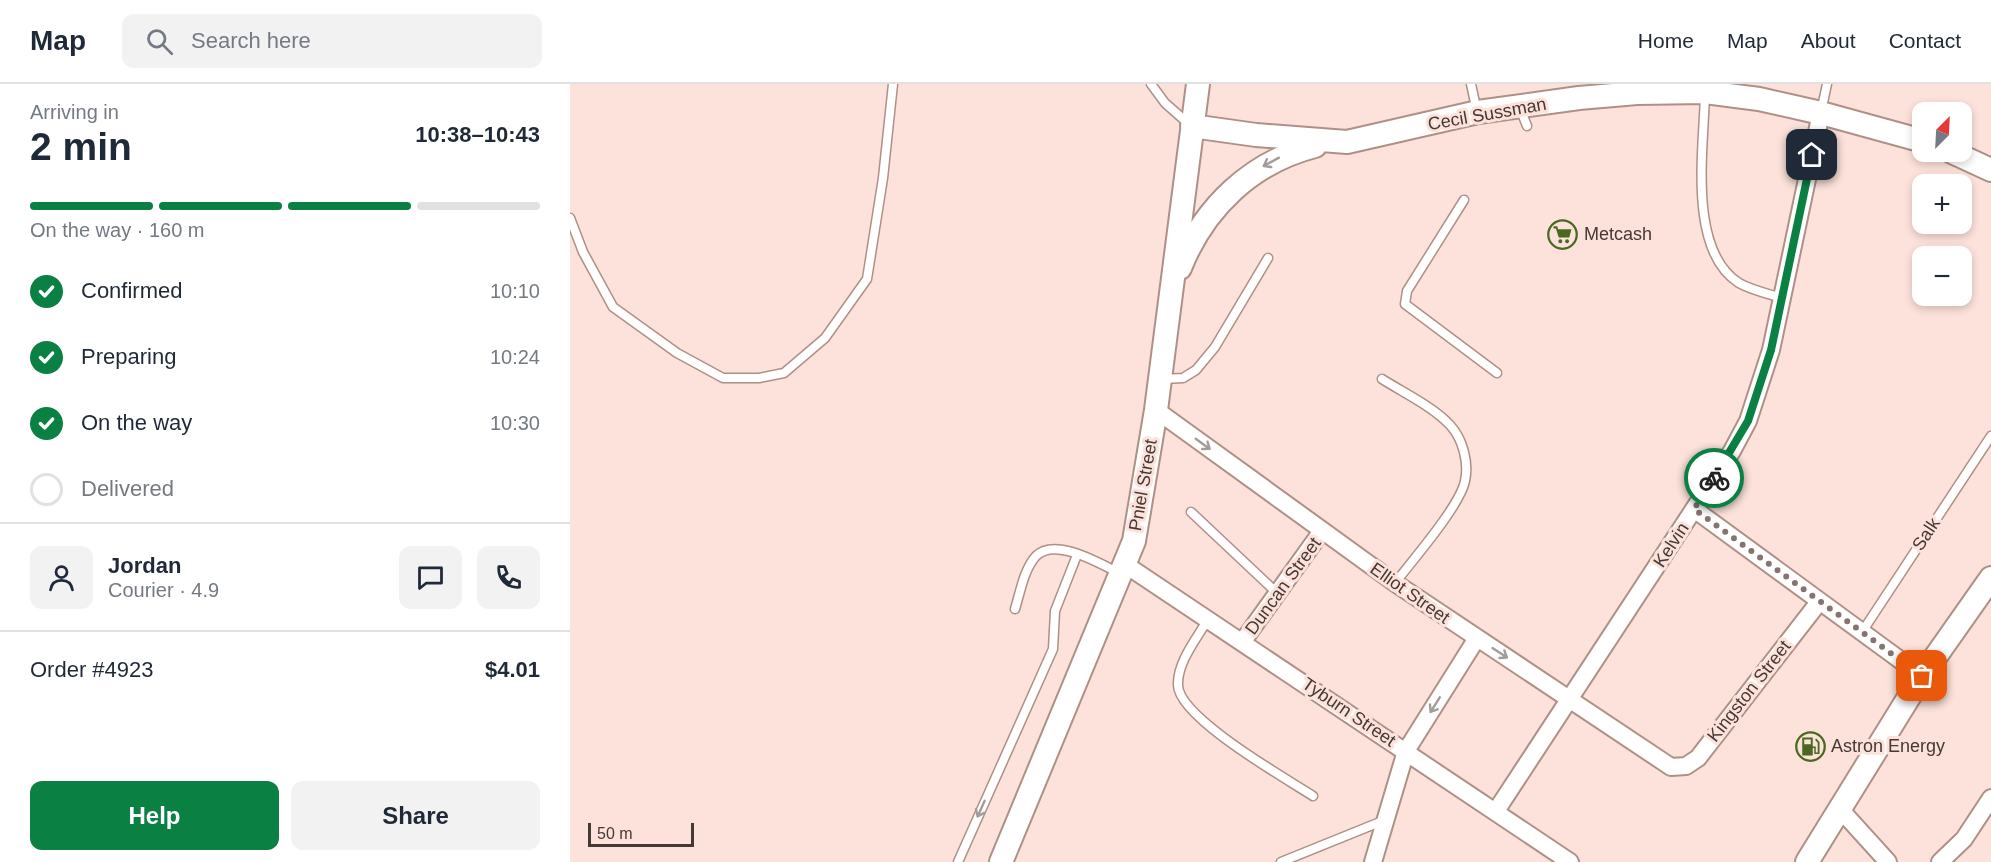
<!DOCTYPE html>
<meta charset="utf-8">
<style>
:root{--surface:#fff;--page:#f2f2f3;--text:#1f2937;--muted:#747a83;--line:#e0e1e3;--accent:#0b8043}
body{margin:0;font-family:Helvetica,sans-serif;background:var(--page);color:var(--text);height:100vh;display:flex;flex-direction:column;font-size:22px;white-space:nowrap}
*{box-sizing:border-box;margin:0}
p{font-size:20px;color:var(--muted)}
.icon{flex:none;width:33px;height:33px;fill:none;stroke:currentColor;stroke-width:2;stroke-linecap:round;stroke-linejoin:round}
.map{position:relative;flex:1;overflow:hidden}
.sheet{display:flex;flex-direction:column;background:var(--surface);width:570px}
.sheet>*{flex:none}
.needle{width:39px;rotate:24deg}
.controls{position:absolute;left:1342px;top:18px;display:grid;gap:12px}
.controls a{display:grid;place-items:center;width:60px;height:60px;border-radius:12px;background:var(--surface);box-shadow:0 3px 9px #0003;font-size:30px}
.scale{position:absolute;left:18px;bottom:15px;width:106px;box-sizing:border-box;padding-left:6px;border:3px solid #453935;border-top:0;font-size:16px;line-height:21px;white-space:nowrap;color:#453935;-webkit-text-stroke:4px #fce2da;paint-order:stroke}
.pin{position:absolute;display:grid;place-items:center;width:51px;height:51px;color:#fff;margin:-26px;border-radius:12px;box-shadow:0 3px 9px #0006}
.courier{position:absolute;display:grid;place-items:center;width:60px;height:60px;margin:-30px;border:4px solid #0b8043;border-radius:50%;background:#fff;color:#222;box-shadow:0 2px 8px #0007}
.overview em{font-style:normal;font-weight:700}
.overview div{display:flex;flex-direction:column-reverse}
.overview{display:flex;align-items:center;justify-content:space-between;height:102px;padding:0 30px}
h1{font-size:39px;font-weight:700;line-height:45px}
.bar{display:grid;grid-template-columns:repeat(4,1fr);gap:9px 6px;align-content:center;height:72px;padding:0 30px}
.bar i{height:8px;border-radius:4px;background:var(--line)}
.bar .current{background:var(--accent)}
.bar p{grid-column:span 4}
.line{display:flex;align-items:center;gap:15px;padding:0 30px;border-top:2px solid var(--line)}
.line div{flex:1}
.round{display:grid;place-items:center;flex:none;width:63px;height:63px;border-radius:12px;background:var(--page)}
ol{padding:0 30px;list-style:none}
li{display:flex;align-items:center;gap:18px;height:66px}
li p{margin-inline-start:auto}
li .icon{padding:6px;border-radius:50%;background:var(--accent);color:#fff;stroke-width:4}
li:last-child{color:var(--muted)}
li i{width:33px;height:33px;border:3px solid var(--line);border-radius:50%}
.action{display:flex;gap:12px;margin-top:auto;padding:12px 30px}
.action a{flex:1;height:69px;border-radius:12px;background:var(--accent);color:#fff;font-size:24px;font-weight:700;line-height:69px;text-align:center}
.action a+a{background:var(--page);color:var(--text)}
header{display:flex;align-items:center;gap:36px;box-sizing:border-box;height:84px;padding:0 30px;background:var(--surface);border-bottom:2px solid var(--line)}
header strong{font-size:28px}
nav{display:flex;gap:33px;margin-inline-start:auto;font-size:21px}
.search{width:420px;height:54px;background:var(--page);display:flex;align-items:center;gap:15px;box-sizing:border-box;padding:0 21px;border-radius:12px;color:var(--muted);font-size:22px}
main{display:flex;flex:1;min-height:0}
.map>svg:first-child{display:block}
</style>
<header>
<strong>Map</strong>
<div class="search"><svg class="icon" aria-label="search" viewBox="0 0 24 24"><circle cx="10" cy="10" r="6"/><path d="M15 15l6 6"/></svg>Search here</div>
<nav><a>Home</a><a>Map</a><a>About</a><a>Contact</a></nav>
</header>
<main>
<section class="sheet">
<div class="overview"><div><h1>2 min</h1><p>Arriving in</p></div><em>10:38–10:43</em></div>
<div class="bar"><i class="current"></i><i class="current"></i><i class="current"></i><i></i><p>On the way · 160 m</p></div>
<ol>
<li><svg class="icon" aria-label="check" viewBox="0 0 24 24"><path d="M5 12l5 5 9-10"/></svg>Confirmed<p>10:10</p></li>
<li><svg class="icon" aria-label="check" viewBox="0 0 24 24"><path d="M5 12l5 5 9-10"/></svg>Preparing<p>10:24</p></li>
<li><svg class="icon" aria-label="check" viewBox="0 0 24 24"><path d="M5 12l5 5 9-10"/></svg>On the way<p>10:30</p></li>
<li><i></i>Delivered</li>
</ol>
<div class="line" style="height:108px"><a class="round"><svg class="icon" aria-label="person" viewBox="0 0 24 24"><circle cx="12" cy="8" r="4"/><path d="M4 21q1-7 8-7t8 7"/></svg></a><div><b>Jordan</b><p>Courier · 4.9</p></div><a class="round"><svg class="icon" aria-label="chat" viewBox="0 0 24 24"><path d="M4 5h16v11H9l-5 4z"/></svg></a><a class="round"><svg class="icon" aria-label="phone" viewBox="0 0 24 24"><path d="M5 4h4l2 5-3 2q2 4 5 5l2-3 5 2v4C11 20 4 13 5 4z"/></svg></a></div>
<div class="line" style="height:78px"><div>Order #4923</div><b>$4.01</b></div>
<div class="action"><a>Help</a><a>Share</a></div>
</section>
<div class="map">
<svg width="1421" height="778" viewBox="0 0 1421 778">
<rect width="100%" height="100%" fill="#fce2da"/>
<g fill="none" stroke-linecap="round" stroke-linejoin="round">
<defs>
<path id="lane" d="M581,0L595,19L620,41
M901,0L907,28
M1135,9C1134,63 1117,166 1169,199C1181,206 1199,210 1212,214
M950,24L957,42
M1251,28L1257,0
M894,116L837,207L835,220L927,289
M0,134L13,168L43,223L107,269L153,294H189L214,289L255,254L297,195L313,94L323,0
M592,295L613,294L626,286L645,263L698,174
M812,295C834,309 862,322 880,341C893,355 899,379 895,397C890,422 842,477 825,499
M621,428L707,509
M445,525C450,509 454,485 466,472C485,453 529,479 549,489
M638,535C628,553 607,578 608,601C608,633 715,694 743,712
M1292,548L1421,352
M388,778L483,565L485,527L507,471
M711,778L815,736"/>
<path id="street" d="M586,326L825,499L1101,683L1116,682L1128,674L1249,518
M1124,425L1352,592
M556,481L1000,778
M673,557L752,447
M1269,724L1318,778
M926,727L1162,367L1178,337L1201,266L1251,29
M803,778L836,667L907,554
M1370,778L1394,755L1421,714"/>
<path id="secondary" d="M622,42L686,51L777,58L908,28L1009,14L1067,9L1135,8L1189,15L1251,29L1353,57
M1382,68L1421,86
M610,184C634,123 682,78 745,62
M431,778L564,457L586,326L628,0
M1237,778L1352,592L1421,494"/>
</defs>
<!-- lane casing -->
<use href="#lane" stroke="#ae9087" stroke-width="11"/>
<!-- street casing -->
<use href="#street" stroke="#ae9087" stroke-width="20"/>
<!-- secondary casing -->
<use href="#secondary" stroke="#ae9087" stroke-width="26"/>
<!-- lane -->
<use href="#lane" stroke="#fff" stroke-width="8"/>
<!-- street -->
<use href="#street" stroke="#fff" stroke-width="16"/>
<!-- secondary -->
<use href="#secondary" stroke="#fff" stroke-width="22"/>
</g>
<!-- one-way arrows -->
<defs><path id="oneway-shaft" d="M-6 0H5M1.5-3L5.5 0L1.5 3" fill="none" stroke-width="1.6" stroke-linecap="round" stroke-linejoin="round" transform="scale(1.5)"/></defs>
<g stroke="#a29c9a">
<use href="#oneway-shaft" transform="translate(701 78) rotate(151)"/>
<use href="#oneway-shaft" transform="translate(633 360) rotate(36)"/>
<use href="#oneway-shaft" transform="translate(930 569) rotate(33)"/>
<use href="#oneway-shaft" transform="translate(865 621) rotate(122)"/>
<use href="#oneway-shaft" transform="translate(411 725) rotate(114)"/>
</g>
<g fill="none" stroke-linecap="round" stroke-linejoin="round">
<!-- done -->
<path stroke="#85746f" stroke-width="6" stroke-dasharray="0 10.8" d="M1144,394L1124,425L1352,592"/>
<!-- route -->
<path stroke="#0b8043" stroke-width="8" d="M1144,394L1178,337L1201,266L1242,71"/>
</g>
<!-- icons -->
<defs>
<symbol id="supermarket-ring" viewBox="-11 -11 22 22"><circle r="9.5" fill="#fce2da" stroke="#48691f" stroke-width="1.5"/><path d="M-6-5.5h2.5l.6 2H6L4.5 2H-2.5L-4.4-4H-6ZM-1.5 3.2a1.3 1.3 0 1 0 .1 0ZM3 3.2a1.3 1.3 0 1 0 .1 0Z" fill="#48691f"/></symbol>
<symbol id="fuel-ring" viewBox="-11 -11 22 22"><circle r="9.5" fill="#fce2da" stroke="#48691f" stroke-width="1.5"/><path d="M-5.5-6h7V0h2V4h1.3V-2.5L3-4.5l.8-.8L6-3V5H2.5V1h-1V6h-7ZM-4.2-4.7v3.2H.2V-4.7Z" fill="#48691f"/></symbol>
</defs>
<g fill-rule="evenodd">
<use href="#supermarket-ring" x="976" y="134" width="33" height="33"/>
<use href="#fuel-ring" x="1224" y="646" width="33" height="33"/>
</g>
<g text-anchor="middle" stroke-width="6" stroke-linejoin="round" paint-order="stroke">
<!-- street labels -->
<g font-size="18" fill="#453935" stroke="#fce2da">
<text transform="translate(917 30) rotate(-10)" y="6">Cecil Sussman</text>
<text transform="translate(573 401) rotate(-80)" y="6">Pniel Street</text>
<text transform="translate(1356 450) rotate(-57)" y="6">Salk</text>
<text transform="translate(1101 461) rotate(-57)" y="6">Kelvin</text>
<text transform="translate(713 502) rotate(-54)" y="6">Duncan Street</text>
<text transform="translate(840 509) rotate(35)" y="6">Elliot Street</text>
<text transform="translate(1179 607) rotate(-52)" y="6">Kingston Street</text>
<text transform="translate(779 628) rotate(34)" y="6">Tyburn Street</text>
</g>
<!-- poi labels -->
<g font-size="18" fill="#453935" stroke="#fce2da" text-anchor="start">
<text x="1014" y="156">Metcash</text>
<text x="1261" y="668">Astron Energy</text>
</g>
</g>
</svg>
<div class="controls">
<a><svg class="needle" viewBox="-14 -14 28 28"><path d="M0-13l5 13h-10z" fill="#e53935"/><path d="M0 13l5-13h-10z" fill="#747a83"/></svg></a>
<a>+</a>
<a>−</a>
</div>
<div class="scale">50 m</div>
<div class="pin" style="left:1352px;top:592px;background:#ea580c"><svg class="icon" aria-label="bag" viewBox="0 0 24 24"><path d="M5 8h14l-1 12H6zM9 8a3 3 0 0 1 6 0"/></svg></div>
<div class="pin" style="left:1242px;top:71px;background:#1f2937"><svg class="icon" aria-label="home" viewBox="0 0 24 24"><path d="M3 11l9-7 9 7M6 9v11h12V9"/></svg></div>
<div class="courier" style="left:1144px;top:394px"><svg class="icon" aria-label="bike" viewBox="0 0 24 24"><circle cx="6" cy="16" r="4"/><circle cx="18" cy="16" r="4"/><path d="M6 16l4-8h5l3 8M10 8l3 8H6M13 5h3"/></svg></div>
</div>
</main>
